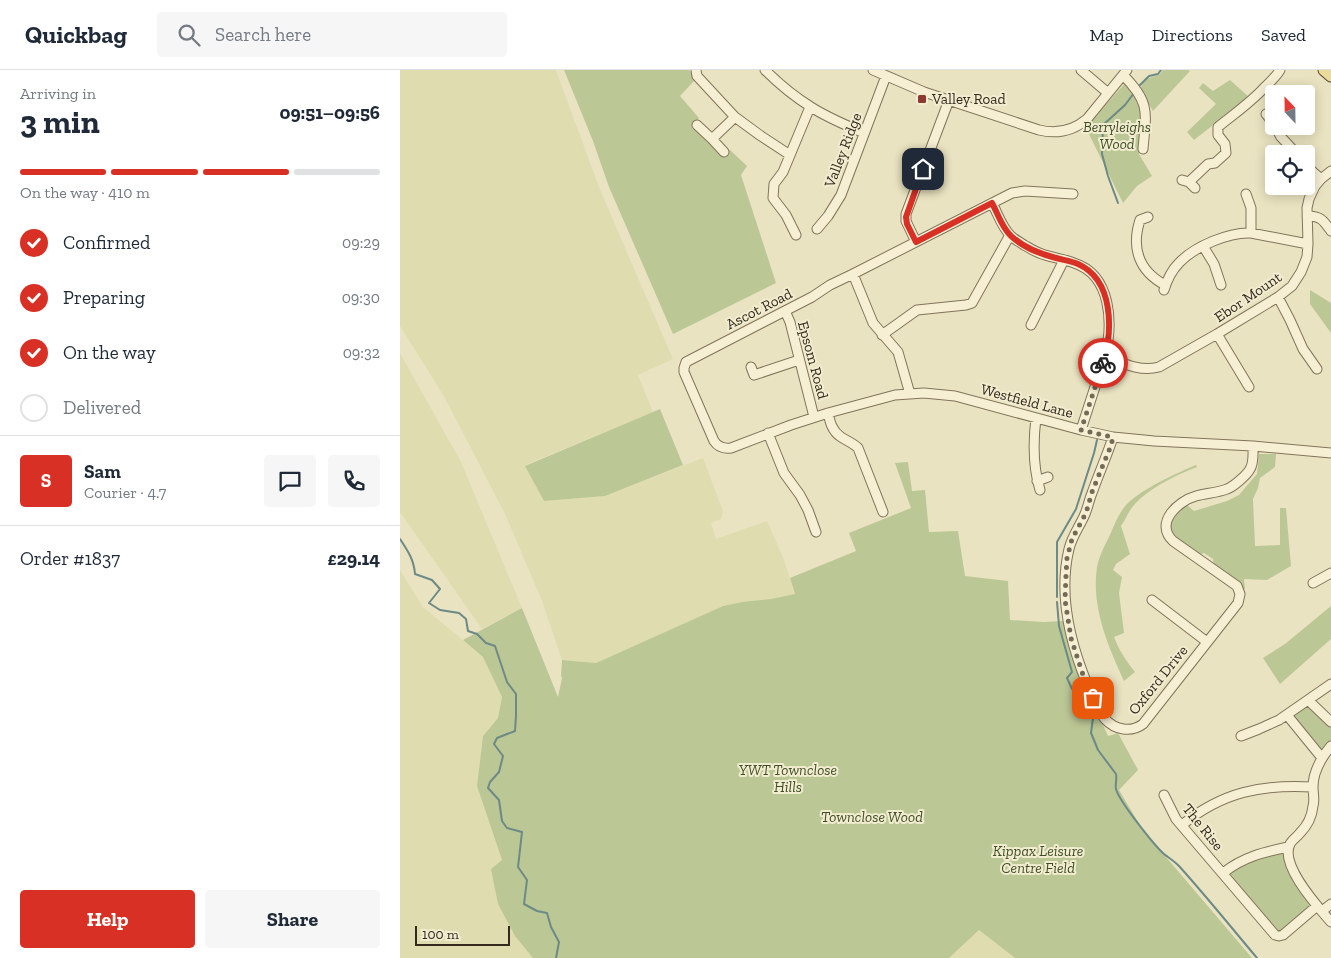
<!DOCTYPE html>
<meta charset="utf-8">
<style>
:root{--surface:#fff;--page:#f6f6f7;--text:#1f2937;--muted:#747a83;--line:#e0e1e3;--accent:#d93025}
body{margin:0;font-family:"Zilla Slab",serif;background:var(--page);color:var(--text);height:100vh;display:flex;flex-direction:column;font-size:19px;white-space:nowrap}
*{box-sizing:border-box;margin:0}
p{font-size:16px;color:var(--muted)}
.icon{flex:none;width:28px;height:28px;fill:none;stroke:currentColor;stroke-width:2;stroke-linecap:round;stroke-linejoin:round}
.map{position:relative;flex:1;overflow:hidden}
.side{display:flex;flex-direction:column;background:var(--surface);width:400px}
.side>*{flex:none}
.needle{width:32px;rotate:338deg}
.controls{position:absolute;left:865px;top:15px;display:grid;gap:10px}
.controls a{display:grid;place-items:center;width:50px;height:50px;border-radius:5px;background:var(--surface);box-shadow:0 2px 12px #0003;font-size:25px}
.scale{position:absolute;left:15px;bottom:12px;width:95px;box-sizing:border-box;padding-left:5px;border:2px solid #332a1d;border-top:0;font-size:14px;line-height:18px;white-space:nowrap;color:#332a1d;-webkit-text-stroke:4px #f2ecd0;paint-order:stroke}
.pin{position:absolute;display:grid;place-items:center;width:42px;height:42px;color:#fff;margin:-21px;border-radius:10px;box-shadow:0 2px 8px #0006}
.courier{position:absolute;display:grid;place-items:center;width:50px;height:50px;margin:-25px;border:4px solid #d93025;border-radius:50%;background:#fff;color:#222;box-shadow:0 1px 6px #0007}
.overview em{font-style:normal;font-weight:700}
.overview div{display:flex;flex-direction:column-reverse}
.overview{display:flex;align-items:center;justify-content:space-between;height:85px;padding:0 20px}
h1{font-size:32px;font-weight:700;line-height:38px}
.bar{display:grid;grid-template-columns:repeat(4,1fr);gap:8px 5px;align-content:center;height:60px;padding:0 20px}
.bar i{height:6px;border-radius:4px;background:var(--line)}
.bar .on{background:var(--accent)}
.bar p{grid-column:span 4}
.line{display:flex;align-items:center;gap:12px;padding:0 20px;border-top:1px solid var(--line)}
.line div{flex:1}
.round{display:grid;place-items:center;flex:none;width:52px;height:52px;border-radius:5px;background:var(--page)}
ol{padding:0 20px;list-style:none}
li{display:flex;align-items:center;gap:15px;height:55px}
li p{margin-inline-start:auto}
li .icon{padding:5px;border-radius:50%;background:var(--accent);color:#fff;stroke-width:4}
li:last-child{color:var(--muted)}
li i{width:28px;height:28px;border:2px solid var(--line);border-radius:50%}
.primary-button{display:flex;gap:10px;margin-top:auto;padding:10px 20px}
.primary-button a{flex:1;height:58px;border-radius:5px;background:var(--accent);color:#fff;font-size:20px;font-weight:700;line-height:58px;text-align:center}
.primary-button a+a{background:var(--page);color:var(--text)}
header{display:flex;align-items:center;gap:30px;box-sizing:border-box;height:70px;padding:0 25px;background:var(--surface);border-bottom:1px solid var(--line)}
header strong{font-size:24px}
nav{display:flex;gap:28px;margin-inline-start:auto;font-size:18px}
.search{width:350px;height:45px;background:var(--page);display:flex;align-items:center;gap:12px;box-sizing:border-box;padding:0 18px;border-radius:5px;color:var(--muted);font-size:19px}
main{display:flex;flex:1;min-height:0}
.map>svg:first-child{display:block}
</style>
<header>
<strong>Quickbag</strong>
<div class="search"><svg class="icon" aria-label="search" viewBox="0 0 24 24"><circle cx="10" cy="10" r="6"/><path d="M15 15l6 6"/></svg>Search here</div>
<nav><a>Map</a><a>Directions</a><a>Saved</a></nav>
</header>
<main>
<section class="side">
<div class="overview"><div><h1>3 min</h1><p>Arriving in</p></div><em>09:51–09:56</em></div>
<div class="bar"><i class="on"></i><i class="on"></i><i class="on"></i><i></i><p>On the way · 410 m</p></div>
<ol>
<li><svg class="icon" aria-label="check" viewBox="0 0 24 24"><path d="M5 12l5 5 9-10"/></svg>Confirmed<p>09:29</p></li>
<li><svg class="icon" aria-label="check" viewBox="0 0 24 24"><path d="M5 12l5 5 9-10"/></svg>Preparing<p>09:30</p></li>
<li><svg class="icon" aria-label="check" viewBox="0 0 24 24"><path d="M5 12l5 5 9-10"/></svg>On the way<p>09:32</p></li>
<li><i></i>Delivered</li>
</ol>
<div class="line" style="height:90px"><b class="round" style="background:var(--accent);color:#fff">S</b><div><b>Sam</b><p>Courier · 4.7</p></div><a class="round"><svg class="icon" aria-label="chat" viewBox="0 0 24 24"><path d="M4 5h16v11H9l-5 4z"/></svg></a><a class="round"><svg class="icon" aria-label="phone" viewBox="0 0 24 24"><path d="M5 4h4l2 5-3 2q2 4 5 5l2-3 5 2v4C11 20 4 13 5 4z"/></svg></a></div>
<div class="line" style="height:65px"><div>Order #1837</div><b>£29.14</b></div>
<div class="primary-button"><a>Help</a><a>Share</a></div>
</section>
<div class="map">
<svg width="931" height="888" viewBox="0 0 931 888">
<rect width="100%" height="100%" fill="#eae3c1"/>
<!-- farmland -->
<path fill="#dfddaf" d="M0,0H156L199,117L273,289L238,305L253,342L125,395L144,431L205,426L303,388L323,441L321,449L311,453L316,469L367,451L383,487L396,528L342,532L323,536L196,593L162,590L142,531L106,446L45,328L0,256Z
M0,283L61,392L122,538L82,559L0,442Z
M0,500L23,537L83,587L102,627L98,648L83,666L77,716L102,790L115,866L133,888H0Z
M579,860L615,888H549Z"/>
<!-- green -->
<path fill="#bcc796" d="M164,0H289L295,7V10L280,26L299,48L293,54L324,86L330,80L347,96L341,105L376,213L273,264L209,117L193,71Z
M763,0H788L790,1L753,41L740,21C743,8 748,8 759,5Z
M830,10L849,27L794,70L787,62L816,34L799,18L803,13L813,21Z
M726,12L741,31L742,48L738,54L741,65L739,84L752,106L737,116L723,133L685,56L695,47Z
M910,220L931,233V263L910,234Z
M260,339L283,395L205,426L144,431L125,396Z
M859,384H876L875,397L860,408L858,418L853,429L855,476L880,475V438H886L891,496L867,510L844,509L845,519H842L814,495L813,489L804,483L799,485L772,465C764,451 777,443 787,435L794,441L827,431L839,425L857,404Z
M508,392L512,421L525,420L529,462L558,461L565,506L608,511L610,550L643,552L664,551L674,591L708,666L718,663L738,700L719,720L738,752L737,753L852,888H615L579,860L549,888H133L115,866L98,834L91,799L102,790L77,716L83,666L98,648L102,627L83,587L63,570L122,538L158,627L162,608L161,606L162,590L196,593L323,536L342,532L371,529L395,524L390,508L456,481L449,463L511,438L495,393Z
M796,395L797,397C774,406 742,421 729,442C726,447 724,452 721,456L730,484L716,494L713,500L722,507L719,523L724,563L714,567C719,580 726,591 735,602L724,611C708,576 691,537 697,497C699,486 705,475 710,465C714,455 719,443 726,435C743,418 775,404 796,395Z
M931,536V569L880,614L863,588L885,574Z
M907,635L931,656V673L923,680L921,681L894,649V644Z
M880,782L884,785L912,835L879,864L829,807V803L841,794Z"/>
<g fill="none" stroke-linecap="round" stroke-linejoin="round">
<!-- stream -->
<path stroke="#6c8a86" stroke-width="2" d="M738,17L749,6L758,4L761,0
M718,133L708,106L702,84L703,55L725,35L734,23
M0,469C8,481 14,490 15,504L32,510L40,519L29,533L40,540L59,543L66,549L68,561L77,564L86,573L95,576L107,612L116,624V646L115,661L97,668L94,674L103,686L99,702L90,712L88,718L99,730L102,751L107,758L122,762L118,797L127,810L124,834L137,841L147,843L151,857L159,872L156,888
M657,527V472L676,439L694,383L697,370
M657,532L659,556L672,602L667,608L672,619L678,623L685,638L690,641L693,648L691,663L698,680L716,704C717,709 715,715 716,719C719,731 754,775 764,784C769,788 774,791 779,796C806,826 831,857 857,888"/>
<defs>
<path id="minor" d="M296,0L297,6L335,47L361,66L390,85
M365,0C379,14 395,27 411,37C428,48 446,55 464,63
M473,0L524,22L639,60C656,64 673,61 687,49L727,0
M681,0L708,23
M723,5C751,33 746,43 743,79
M866,44L874,54
M297,55L312,69
M875,56L881,67L897,84
M324,82L312,69L335,47
M906,96L921,109
M782,110L789,112L795,118
M789,112L808,94L815,93L826,83L825,74L818,65V57C834,44 850,33 864,18C870,12 876,7 880,0
M846,124L851,138V163
M592,133C598,144 602,158 611,166C615,170 620,172 624,175C631,179 637,183 645,185C654,188 665,189 674,193C712,205 713,254 705,286L681,360
M907,146C921,146 923,150 931,161
M748,147L740,150C731,178 739,201 765,215
M417,159L428,146L441,125L486,6
M396,165L386,145L373,128L374,114L383,102L410,37
M516,172L506,151V144L549,30
M803,176L814,194L821,215
M453,204L430,215L412,227L286,292L284,298V302L314,371C318,377 323,379 331,378L391,355L428,343L495,325L524,323L555,326L681,360L713,367L754,371L853,376L931,383
M764,220C767,210 772,200 779,193C795,176 829,162 851,163L908,174
M878,227L890,250L903,279L917,299
M385,241L390,252L414,347
M631,255L664,190
M817,264L849,317
M482,265L517,240L566,235L572,233L610,165
M705,286C723,293 739,302 759,297L817,264L878,227L892,216L901,202L907,187L908,174L907,138L909,129L915,116L921,109L931,101
M351,297L354,305L399,290
M510,324L498,282L473,253L453,204L612,123L625,121L673,124
M428,343C430,352 432,361 441,367C447,371 453,373 458,378L483,442
M636,348C633,372 633,397 640,420
M368,363L384,403L400,425L408,440L416,462
M713,367L711,373C705,390 698,406 692,423C689,430 688,437 685,444C680,456 672,466 669,479C658,525 670,573 688,616C693,627 697,640 705,649C715,660 731,663 743,654L838,533L840,524L837,516L773,471C754,453 778,431 796,426C806,423 817,423 827,419C833,417 847,405 850,399C854,393 853,383 853,376
M637,411L648,407
M913,513L931,503
M752,530L807,572
M908,630L931,652
M887,645L922,688
M841,666L859,659L879,650L931,614
M931,676C921,688 913,701 913,717C913,724 915,730 913,736C912,746 907,756 900,763C897,767 892,770 890,774C879,795 919,838 931,852
M764,725L776,749L875,865L879,866L883,865L917,836
M782,755C822,722 862,714 913,717
M823,803C843,787 864,782 888,777
M922,841L931,834"/>
<path id="major" d="M924,0L931,6"/>
</defs>
<!-- minor casing -->
<use href="#minor" stroke="#82745a" stroke-width="11"/>
<!-- major casing -->
<use href="#major" stroke="#50422e" stroke-width="13"/>
<!-- minor -->
<use href="#minor" stroke="#f6efd4" stroke-width="9"/>
<!-- major -->
<use href="#major" stroke="#ebdb9b" stroke-width="11"/>
</g>
<g fill="none" stroke-linecap="round" stroke-linejoin="round">
<!-- done -->
<path stroke="#736b56" stroke-width="5" stroke-dasharray="0 9" d="M693,628L682,602L671,568L665,530L666,505L667,488L672,469L686,443L692,422L712,373V367L681,360L703,293"/>
<!-- route -->
<path stroke="#d93025" stroke-width="6" d="M523,99L506,147L507,154L516,172L592,133C598,144 602,158 611,166C623,177 640,184 656,188C663,190 671,191 678,194C714,210 713,261 703,293"/>
</g>
<!-- markers -->
<rect fill="#8d392f" stroke="#f2ecd0" stroke-width="2" x="517" y="24" width="10" height="10" rx="2.5"/>
<g text-anchor="middle" stroke-width="4" stroke-linejoin="round" paint-order="stroke">
<!-- poi labels -->
<g font-size="15" fill="#332a1d" stroke="#f2ecd0" text-anchor="start">
<text x="532" y="34">Valley Road</text>
</g>
<!-- park labels -->
<g font-size="15" font-style="italic" fill="#3f4e25" stroke="#f2ecd0">
<text x="717" y="62">Berryleighs<tspan x="717" dy="17">Wood</tspan></text>
<text x="388" y="705">YWT Townclose<tspan x="388" dy="17">Hills</tspan></text>
<text x="472" y="752">Townclose Wood</text>
<text x="638" y="786">Kippax Leisure<tspan x="638" dy="17">Centre Field</tspan></text>
</g>
<!-- street labels -->
<g font-size="15" fill="#332a1d" stroke="#f2ecd0">
<text transform="translate(443 80) rotate(-69)" y="5">Valley Ridge</text>
<text transform="translate(848 227) rotate(-34)" y="5">Ebor Mount</text>
<text transform="translate(359 239) rotate(-27)" y="5">Ascot Road</text>
<text transform="translate(413 290) rotate(75)" y="5">Epsom Road</text>
<text transform="translate(627 331) rotate(15)" y="5">Westfield Lane</text>
<text transform="translate(758 610) rotate(-51)" y="5">Oxford Drive</text>
<text transform="translate(803 757) rotate(51)" y="5">The Rise</text>
</g>
</g>
</svg>
<div class="controls">
<a><svg class="needle" viewBox="-14 -14 28 28"><path d="M0-13l5 13h-10z" fill="#e53935"/><path d="M0 13l5-13h-10z" fill="#747a83"/></svg></a>
<a><svg class="icon" aria-label="locate" viewBox="0 0 24 24"><circle cx="12" cy="12" r="6"/><path d="M12 2v4M12 18v4M2 12h4M18 12h4"/></svg></a>
</div>
<div class="scale">100 m</div>
<div class="pin" style="left:693px;top:628px;background:#ea580c"><svg class="icon" aria-label="bag" viewBox="0 0 24 24"><path d="M5 8h14l-1 12H6zM9 8a3 3 0 0 1 6 0"/></svg></div>
<div class="pin" style="left:523px;top:99px;background:#1f2937"><svg class="icon" aria-label="home" viewBox="0 0 24 24"><path d="M3 11l9-7 9 7M6 9v11h12V9"/></svg></div>
<div class="courier" style="left:703px;top:293px"><svg class="icon" aria-label="bike" viewBox="0 0 24 24"><circle cx="6" cy="16" r="4"/><circle cx="18" cy="16" r="4"/><path d="M6 16l4-8h5l3 8M10 8l3 8H6M13 5h3"/></svg></div>
</div>
</main>
